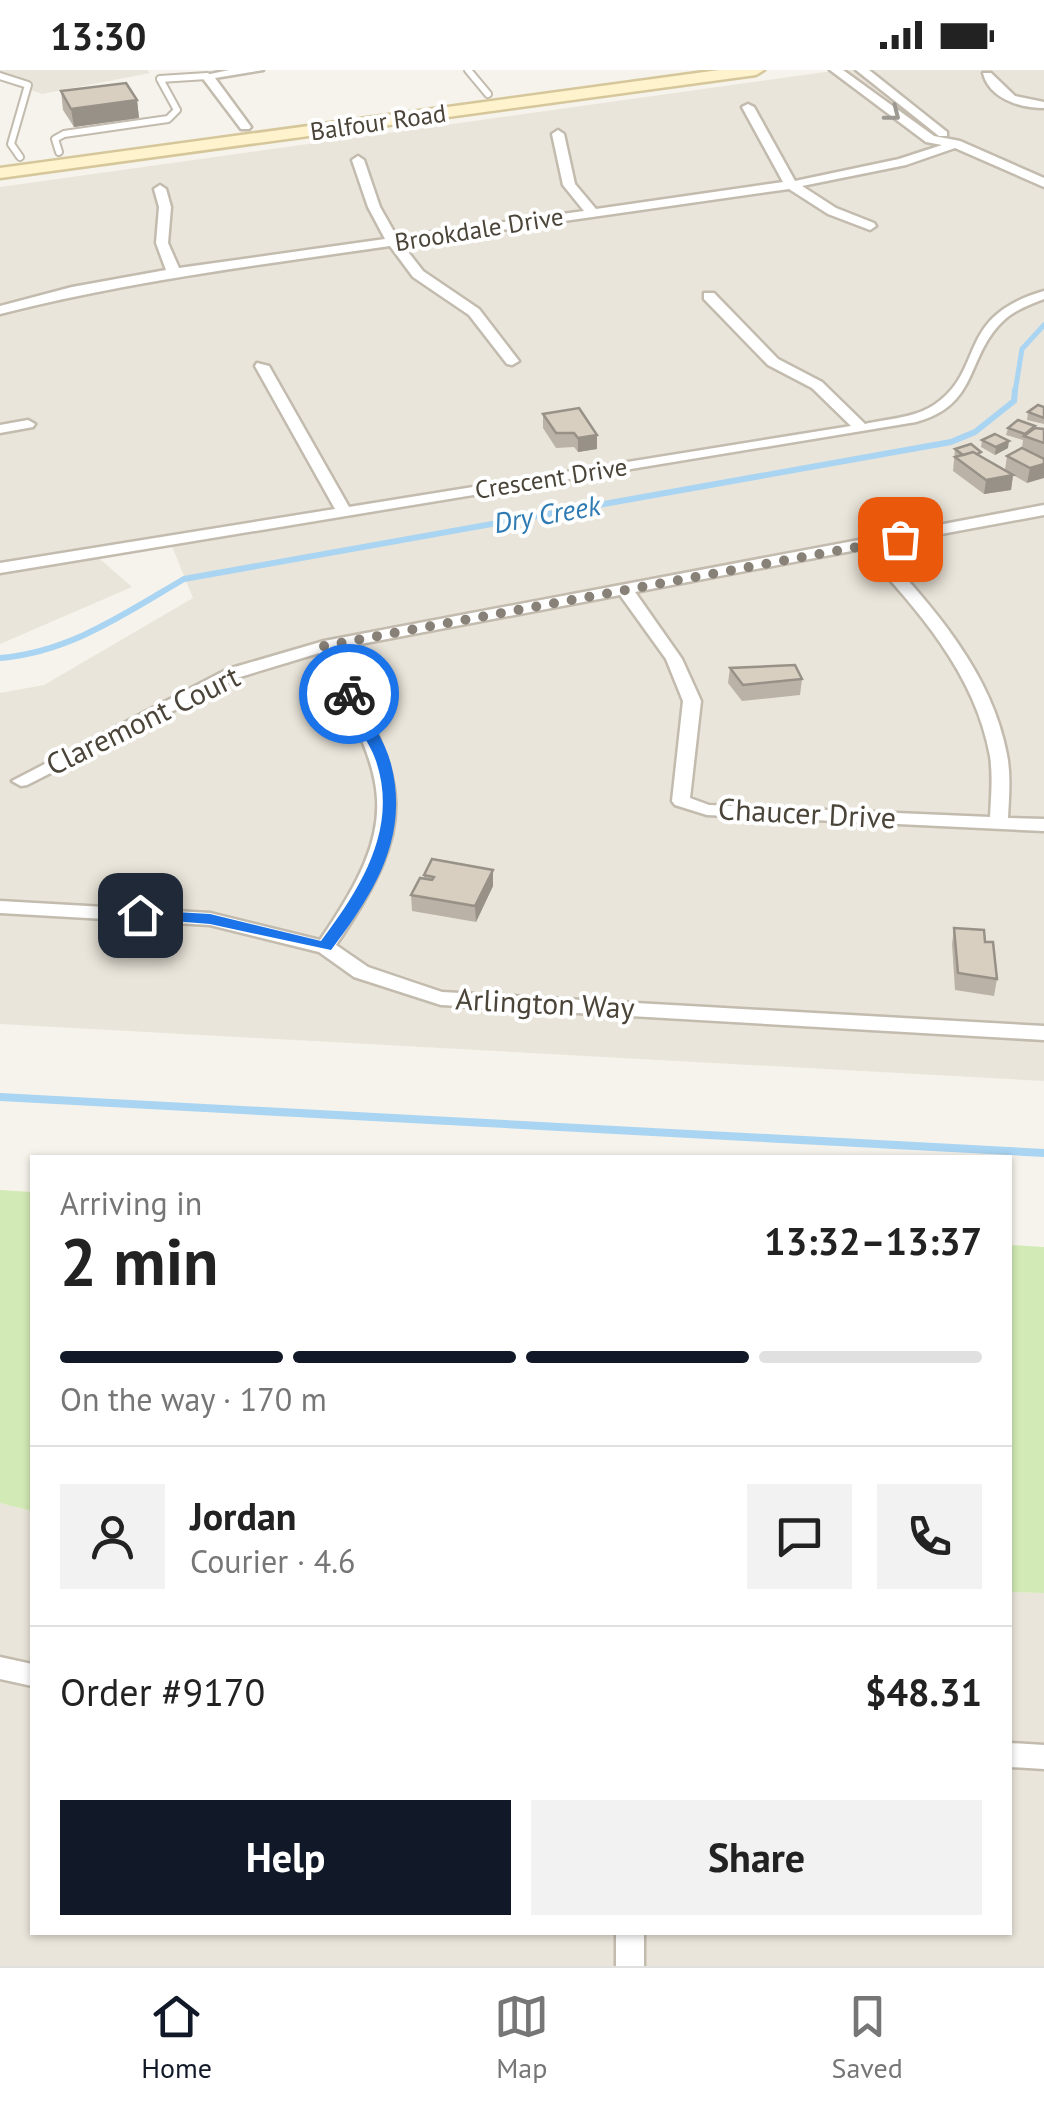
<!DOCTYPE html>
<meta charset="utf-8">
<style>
:root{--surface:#fff;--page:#f2f2f2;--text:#222;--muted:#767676;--line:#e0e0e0;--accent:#111827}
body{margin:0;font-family:"PT Sans",sans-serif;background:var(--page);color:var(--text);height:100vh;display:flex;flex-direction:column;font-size:38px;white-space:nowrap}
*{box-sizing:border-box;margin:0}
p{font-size:32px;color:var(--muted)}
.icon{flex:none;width:55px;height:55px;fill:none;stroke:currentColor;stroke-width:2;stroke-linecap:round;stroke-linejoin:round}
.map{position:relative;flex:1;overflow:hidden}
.panel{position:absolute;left:30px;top:1085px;width:982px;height:780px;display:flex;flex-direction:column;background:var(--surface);border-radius:0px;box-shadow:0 2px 8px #0004}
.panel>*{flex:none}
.pin{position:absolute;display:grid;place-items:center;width:85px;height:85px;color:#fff;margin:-42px;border-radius:20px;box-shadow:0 5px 15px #0006}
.courier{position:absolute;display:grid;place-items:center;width:100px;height:100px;margin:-50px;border:8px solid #1a73e8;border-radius:50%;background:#fff;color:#222;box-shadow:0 2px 12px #0007}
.overview em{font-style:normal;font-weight:700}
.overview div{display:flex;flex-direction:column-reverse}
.overview{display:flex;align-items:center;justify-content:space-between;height:170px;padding:0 30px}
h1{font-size:65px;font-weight:700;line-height:75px}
.bar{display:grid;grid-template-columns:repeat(4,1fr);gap:15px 10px;align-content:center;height:120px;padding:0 30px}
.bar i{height:12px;border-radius:8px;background:var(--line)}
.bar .active{background:var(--accent)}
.bar p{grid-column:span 4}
.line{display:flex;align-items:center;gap:25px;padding:0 30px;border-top:2px solid var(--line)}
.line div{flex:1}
.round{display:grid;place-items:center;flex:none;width:105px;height:105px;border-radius:0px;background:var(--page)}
.button{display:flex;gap:20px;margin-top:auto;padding:20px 30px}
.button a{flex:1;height:115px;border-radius:0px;background:var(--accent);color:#fff;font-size:40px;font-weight:700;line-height:115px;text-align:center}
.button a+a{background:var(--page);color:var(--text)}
.status{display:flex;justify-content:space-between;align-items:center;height:70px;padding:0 50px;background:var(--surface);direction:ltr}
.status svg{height:28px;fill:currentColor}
.tab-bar{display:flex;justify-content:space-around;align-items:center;height:140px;border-top:2px solid var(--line);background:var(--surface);font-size:28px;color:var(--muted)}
.tab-bar a{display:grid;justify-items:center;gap:5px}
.tab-bar .active{color:var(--accent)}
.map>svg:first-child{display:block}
</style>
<div class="status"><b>13:30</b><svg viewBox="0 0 49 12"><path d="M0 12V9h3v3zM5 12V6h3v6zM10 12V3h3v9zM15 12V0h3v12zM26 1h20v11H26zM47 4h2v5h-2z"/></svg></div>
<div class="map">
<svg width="1044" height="1896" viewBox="0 0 1044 1896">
<rect width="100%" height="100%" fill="#f6f3ec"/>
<!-- residential -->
<path fill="#eae5da" d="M0,0H147L150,3L42,24L0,9Z
M840,0H1044V1011L0,954V623L44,615L193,528L169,469L93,483L132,517L0,574V117Z
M0,1433L32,1441V1862H1010V1522L1044,1523V1896H0Z"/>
<!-- green -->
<path fill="#d2eab5" d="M0,1120L32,1122V1441L0,1433Z
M1010,1175L1044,1177V1523L1010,1522Z"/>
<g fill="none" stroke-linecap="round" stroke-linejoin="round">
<!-- stream-far2 -->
<path stroke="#a9d4f2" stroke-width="5" d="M1015,322L1022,279L1044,255"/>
<!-- stream-far1 -->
<path stroke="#a9d4f2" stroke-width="6" d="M0,588C70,582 124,544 184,509L951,372L975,362L1014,331L1015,320"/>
<!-- stream -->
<path stroke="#a9d4f2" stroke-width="8" d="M0,1027L1044,1083"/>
<defs>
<path id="service" d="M468,0L488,24
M0,6L28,15L11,74L20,87
M59,82L55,69L64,64L168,49L177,40L160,9L207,6"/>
<path id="minor" d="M229,0H263L215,8L251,57L249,59H241L201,6Z
M830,0H843L934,66L960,71L1044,108V117L955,78L906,95L802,116L836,138L874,153L876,156L870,160L828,144L789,119L402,174L423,201L479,239L519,291L512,295L507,294L469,245L413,207L390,176C259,195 128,211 0,244V236L72,217L166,200L156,173L159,137L154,119L160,115L166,119L171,137L168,173L179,198L385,169L368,137L352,90L358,86L364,90L380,137L397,167L584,141L563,115L552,64L558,60L564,64L575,114L596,139L783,112L742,37L748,34L754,37L795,111L899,89L942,75L926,72Z
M856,0H869L947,62V66H939Z
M983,3H991L1015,26L1044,32V38C1019,38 989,28 983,3Z
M1044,221V229C1029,235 1014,240 1002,252C965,289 979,335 916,352L0,503V493L335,439L255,296L257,293L269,296L349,437L851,356L812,318L768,295L704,229V223H714L778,289L822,312L865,354C887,349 914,348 934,335C987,299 954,247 1044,221Z
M28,350L35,354L33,357L0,363V355Z
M1044,435V445L877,476C932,536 992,602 1007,685C1011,706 1009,727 1008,748L1044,749V761L707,745L675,735L672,731L683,631L666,589L620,525L334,579C404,712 426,743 336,875L368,897L442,922L1044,956V970L441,935L354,907L319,882L210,855L0,843V831L210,843L320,870C407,744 385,710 319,583L240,607L27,715L21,716L12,711L228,599L324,571ZM862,479C917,539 975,603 990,686C993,706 991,727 990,747L709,735L690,728L701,631L682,589L635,522Z
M0,1587L32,1594V1616L0,1609Z
M1010,1673L1044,1675V1699L1010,1697Z
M616,1862H644V1896H616Z"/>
<path id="secondary" d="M719,0H764L756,5L0,108V98Z"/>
</defs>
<!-- service casing -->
<use href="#service" stroke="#c2bbae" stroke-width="10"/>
<!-- minor casing -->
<use href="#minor" stroke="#c2bbae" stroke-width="5"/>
<!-- secondary casing -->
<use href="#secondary" stroke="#d6c79b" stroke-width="5"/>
<!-- service -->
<use href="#service" stroke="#fff" stroke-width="6"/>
<!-- minor -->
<use href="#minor" fill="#fff" fill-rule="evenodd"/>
<!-- secondary -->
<use href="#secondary" fill="#fff3cd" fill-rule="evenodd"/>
</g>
<!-- wall -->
<path fill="#bab2a6" d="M61,21L137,30L139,48L74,57L63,40Z
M1044,337V354L1027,350L1028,342Z
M579,338L597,379L578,382L574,377L556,378L543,358V344Z
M1008,358L1044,359V388L1027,413L1013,405L1011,420L984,424L953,401L955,379L981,386L1005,400L1007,386L1022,378L1023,370L1006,365Z
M982,370L1008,378L995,385L981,377Z
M730,598L802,609L800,625L742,631L728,613Z
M424,805L493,816L476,852L412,841L411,825L424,809Z
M954,858L985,872L997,909L994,926L955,920L952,874Z"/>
<!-- shaded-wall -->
<path fill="#979187" d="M137,30L139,48L74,57L71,39Z
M597,365V379L578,382V368Z
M1009,371L1008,378L995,385L996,377Z
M1044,394V408L1027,413L1030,398Z
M1013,405L1011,420L984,424L986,410Z
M493,800V816L476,852L475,836Z"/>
<!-- building -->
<path fill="#d8cfc1" stroke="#979187" stroke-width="2.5" d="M126,13L137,30L71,39L61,21Z
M1038,335L1044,337V348L1028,342Z
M579,338L597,365L578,368L574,363H556L543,344Z
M1018,350L1035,356L1025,364L1008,358Z
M1035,358L1044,359V373L1024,366Z
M995,364L1009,371L996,377L982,370Z
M971,374L981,382L977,384L973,382L963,385L955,379Z
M1022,378L1044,389V394L1030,398L1007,386Z
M973,382L1013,405L986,410L955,387Z
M795,595L802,609L743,615L730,598Z
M432,789L493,800L475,836L411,825L420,808L432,810L434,807L424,805Z
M954,858L984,860L985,872H993L997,909L958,903Z"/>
<!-- one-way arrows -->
<defs><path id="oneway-chevron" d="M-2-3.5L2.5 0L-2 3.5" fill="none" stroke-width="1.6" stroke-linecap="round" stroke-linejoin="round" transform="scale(2.5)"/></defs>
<use stroke="#9c9892" href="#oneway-chevron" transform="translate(893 44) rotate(38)"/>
<!-- route -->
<path fill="#1a73e8" d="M344,621L356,624C367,646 385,670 391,694C410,768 373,824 331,880L210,854L135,848V842L140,840L210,844L321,871C360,819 399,759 376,691C369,668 344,644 344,621Z"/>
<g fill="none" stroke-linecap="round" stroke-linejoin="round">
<!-- done -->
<path stroke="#878178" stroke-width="10" stroke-dasharray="0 18" d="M349,624L324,576L900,469"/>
</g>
<g text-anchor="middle" stroke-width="8" stroke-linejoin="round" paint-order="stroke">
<!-- far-street labels -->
<g font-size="25" fill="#4b4439" stroke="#fff">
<text transform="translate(378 52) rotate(-8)" y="9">Balfour Road</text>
<text transform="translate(479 159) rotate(-9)" y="9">Brookdale Drive</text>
<text transform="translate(551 408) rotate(-9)" y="9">Crescent Drive</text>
</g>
<!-- far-water labels -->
<g font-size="28" font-style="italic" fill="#2e7ab2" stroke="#fff">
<text transform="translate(547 444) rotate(-10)" y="10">Dry Creek</text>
</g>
<!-- street labels -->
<g font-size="30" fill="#4b4439" stroke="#fff">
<text transform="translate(143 651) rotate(-26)" y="10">Claremont Court</text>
<text transform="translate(807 744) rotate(3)" y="10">Chaucer Drive</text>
<text transform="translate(545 934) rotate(3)" y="10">Arlington Way</text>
</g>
</g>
</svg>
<div class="pin" style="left:900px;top:469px;background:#ea580c"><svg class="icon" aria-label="bag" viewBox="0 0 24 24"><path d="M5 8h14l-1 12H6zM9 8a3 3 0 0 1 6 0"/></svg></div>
<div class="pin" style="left:140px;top:845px;background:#1f2937"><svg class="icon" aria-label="home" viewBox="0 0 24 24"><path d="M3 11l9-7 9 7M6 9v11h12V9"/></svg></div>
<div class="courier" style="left:349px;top:624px"><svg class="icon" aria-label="bike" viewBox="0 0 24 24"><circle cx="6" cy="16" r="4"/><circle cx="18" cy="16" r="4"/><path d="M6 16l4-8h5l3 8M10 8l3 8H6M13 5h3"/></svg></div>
<section class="panel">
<div class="overview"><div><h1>2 min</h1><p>Arriving in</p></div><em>13:32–13:37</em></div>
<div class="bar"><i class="active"></i><i class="active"></i><i class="active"></i><i></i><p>On the way · 170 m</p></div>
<div class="line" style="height:180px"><a class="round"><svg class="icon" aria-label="person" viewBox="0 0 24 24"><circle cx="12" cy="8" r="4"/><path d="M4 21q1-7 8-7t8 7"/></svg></a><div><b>Jordan</b><p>Courier · 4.6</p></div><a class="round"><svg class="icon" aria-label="chat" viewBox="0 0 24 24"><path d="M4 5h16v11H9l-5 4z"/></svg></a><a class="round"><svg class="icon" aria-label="phone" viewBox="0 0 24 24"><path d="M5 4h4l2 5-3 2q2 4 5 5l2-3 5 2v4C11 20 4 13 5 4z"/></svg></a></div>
<div class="line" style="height:130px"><div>Order #9170</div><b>$48.31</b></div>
<div class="button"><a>Help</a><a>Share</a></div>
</section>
</div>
<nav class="tab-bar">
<a class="active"><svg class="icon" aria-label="home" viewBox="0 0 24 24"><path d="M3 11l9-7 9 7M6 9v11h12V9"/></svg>Home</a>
<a><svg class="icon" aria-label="map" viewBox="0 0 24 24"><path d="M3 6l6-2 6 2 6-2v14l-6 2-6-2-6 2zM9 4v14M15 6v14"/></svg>Map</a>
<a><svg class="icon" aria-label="saved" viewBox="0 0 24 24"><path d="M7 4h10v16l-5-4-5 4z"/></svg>Saved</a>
</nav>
